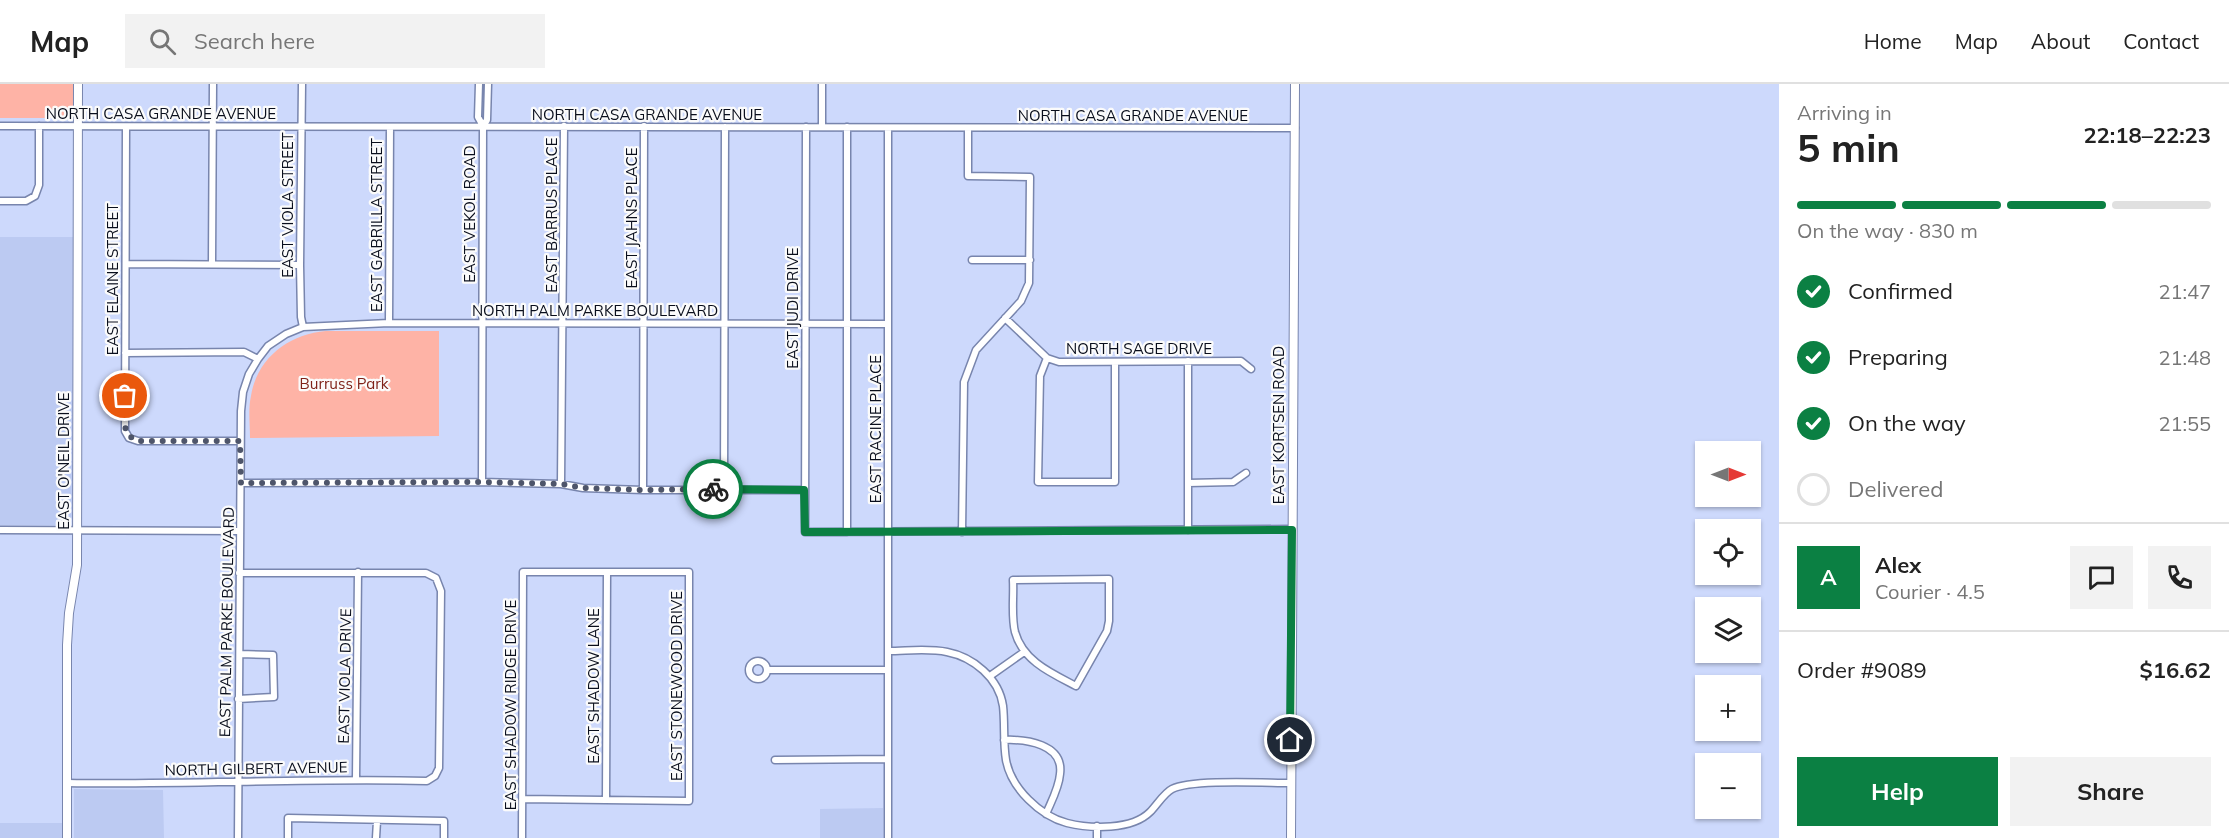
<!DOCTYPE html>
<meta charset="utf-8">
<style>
:root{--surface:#fff;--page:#f2f2f2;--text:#222;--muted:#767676;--line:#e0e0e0;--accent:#0b8043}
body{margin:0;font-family:Mulish,sans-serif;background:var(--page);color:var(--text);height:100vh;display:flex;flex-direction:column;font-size:22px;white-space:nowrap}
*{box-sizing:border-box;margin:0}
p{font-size:20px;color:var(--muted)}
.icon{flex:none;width:33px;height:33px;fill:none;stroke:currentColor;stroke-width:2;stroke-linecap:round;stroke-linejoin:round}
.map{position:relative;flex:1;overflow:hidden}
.drawer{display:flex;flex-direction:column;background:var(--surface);width:450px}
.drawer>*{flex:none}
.needle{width:39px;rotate:90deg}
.buttons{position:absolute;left:1695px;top:357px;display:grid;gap:12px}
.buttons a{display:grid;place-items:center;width:66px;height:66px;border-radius:0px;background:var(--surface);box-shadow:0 2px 4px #0004;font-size:30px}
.pin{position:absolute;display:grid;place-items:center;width:51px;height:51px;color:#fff;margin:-26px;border:3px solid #fff;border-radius:50%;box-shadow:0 2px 6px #0007}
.courier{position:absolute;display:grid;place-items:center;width:60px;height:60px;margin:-30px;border:4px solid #0b8043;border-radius:50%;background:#fff;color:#222;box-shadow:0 2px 8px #0007}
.head em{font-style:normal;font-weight:700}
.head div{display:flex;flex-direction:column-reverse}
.head{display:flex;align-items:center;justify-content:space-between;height:102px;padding:0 18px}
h1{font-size:39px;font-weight:700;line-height:45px}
.bar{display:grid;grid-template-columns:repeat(4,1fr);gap:9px 6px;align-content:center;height:72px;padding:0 18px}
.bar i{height:8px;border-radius:4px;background:var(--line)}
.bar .active{background:var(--accent)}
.bar p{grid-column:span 4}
.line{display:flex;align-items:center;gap:15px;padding:0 18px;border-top:2px solid var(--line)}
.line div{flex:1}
.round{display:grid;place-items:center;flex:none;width:63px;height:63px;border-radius:0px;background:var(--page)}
ol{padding:0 18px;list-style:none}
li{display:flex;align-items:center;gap:18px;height:66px}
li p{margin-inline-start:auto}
li .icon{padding:6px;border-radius:50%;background:var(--accent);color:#fff;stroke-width:4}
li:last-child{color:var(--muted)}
li i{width:33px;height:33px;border:3px solid var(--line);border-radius:50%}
.button{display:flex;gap:12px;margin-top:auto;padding:12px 18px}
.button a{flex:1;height:69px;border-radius:0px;background:var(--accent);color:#fff;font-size:24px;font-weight:700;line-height:69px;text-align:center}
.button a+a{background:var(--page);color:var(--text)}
header{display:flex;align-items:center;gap:36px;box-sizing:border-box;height:84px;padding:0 30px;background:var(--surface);border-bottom:2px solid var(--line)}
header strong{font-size:28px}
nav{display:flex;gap:33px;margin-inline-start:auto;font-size:21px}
.search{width:420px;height:54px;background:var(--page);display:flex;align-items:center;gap:15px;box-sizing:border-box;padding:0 21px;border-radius:0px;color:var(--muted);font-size:22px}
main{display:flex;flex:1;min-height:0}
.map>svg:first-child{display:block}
</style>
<header>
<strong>Map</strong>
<div class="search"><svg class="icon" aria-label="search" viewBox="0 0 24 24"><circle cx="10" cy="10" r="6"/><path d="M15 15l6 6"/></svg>Search here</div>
<nav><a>Home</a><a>Map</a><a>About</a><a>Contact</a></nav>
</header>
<main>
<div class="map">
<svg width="1779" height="754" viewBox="0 0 1779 754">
<rect width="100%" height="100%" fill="#cdd9fc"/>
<!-- built -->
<path fill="#bccaf2" d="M0,153H73L72,433L69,438L64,441H0Z
M74,705L163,706L164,754H74Z
M883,724V754H820V725Z
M0,739H62V754H0Z"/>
<!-- green -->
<path fill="#feb3a6" d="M0,0H73V27L67,33L61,34H0Z
M326,247H439V352L250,354C250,340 248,325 251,312C257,274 289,250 326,247Z"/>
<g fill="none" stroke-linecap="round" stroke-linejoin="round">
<defs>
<path id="minor" d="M302,0L300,181L301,233L303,243
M479,0L478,33L483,42L482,398
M822,0V43
M0,42L1295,44
M483,42L487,36L488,0
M126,43L125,347L129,354L138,357H240
M806,43L805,448L1292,445
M0,117H26L35,112L39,101V42
M972,176H1030
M212,179L213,0
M126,180L300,181
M1005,234L1047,274L1059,278L1241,277L1251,285
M389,239L390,43
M125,269L244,268L258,275
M1047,274L1040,292L1038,398H1115V278
M1188,277V446
M241,399L482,398L561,400L583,404L643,406H804
M1188,399L1233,398L1246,389
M561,400L564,42
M724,404L725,43
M643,406L644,42
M0,446L239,447
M847,448V43
M962,448L964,298L976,266L1021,217L1029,199L1030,93L968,92V44
M1109,495V537L1107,547L1076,602C1051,589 1023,577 1015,548C1011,532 1014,512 1013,496Z
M888,567C907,567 928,564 947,568C973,573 999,594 1003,622C1005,640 1003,658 1006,676C1011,704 1040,732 1067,739C1091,745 1132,746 1150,728C1157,721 1164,709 1172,705C1192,695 1265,699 1290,699
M749 586a9 9 0 1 1 18 0a9 9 0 1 1-18 0Z
M767,586H887
M990,592L1024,568
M238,615L274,613L273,571L240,570
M1004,656C1026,655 1064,660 1060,690C1059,704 1051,718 1046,730
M775,676L887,675
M356,695L358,488
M68,699C187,701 307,694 427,697L435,692L439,684L441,507L436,494L426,489H239
M606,716L607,488
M238,754L241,327L243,308L249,290L258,275L268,262L286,250L303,243L389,239L887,240
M288,754V734L444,737V754
M376,754L377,737
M522,754L523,488H689V717L522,715
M888,754V44
M1097,754V742"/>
<path id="tertiary" d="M67,754V561L69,529L77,481L78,0
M1291,754L1295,0"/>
</defs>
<!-- minor casing -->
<use href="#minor" stroke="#7885ad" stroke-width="9"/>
<!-- tertiary casing -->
<use href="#tertiary" stroke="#7885ad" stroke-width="10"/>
<!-- minor -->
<use href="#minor" stroke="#fff" stroke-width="6"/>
<!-- tertiary -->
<use href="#tertiary" stroke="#fff" stroke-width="8"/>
</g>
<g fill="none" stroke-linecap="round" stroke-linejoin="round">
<!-- done -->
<path stroke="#4e556a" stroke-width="6" stroke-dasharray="0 10.8" d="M125,312C125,330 119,350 138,357H240L241,399L482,398L561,400L583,404L643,406L713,405"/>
<!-- route -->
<path stroke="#0b8043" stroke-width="8" d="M713,405L804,406L805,448L1292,446L1290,656"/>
</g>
<g text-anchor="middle" stroke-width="4.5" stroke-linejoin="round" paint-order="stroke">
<!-- street labels -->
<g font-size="15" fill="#090e1c" stroke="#fbfbfb">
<text x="161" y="35">NORTH CASA GRANDE AVENUE</text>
<text x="647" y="36">NORTH CASA GRANDE AVENUE</text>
<text x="1133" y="37">NORTH CASA GRANDE AVENUE</text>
<text transform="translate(288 121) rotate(-90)" y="5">EAST VIOLA STREET</text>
<text transform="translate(470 130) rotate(-90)" y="5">EAST VEKOL ROAD</text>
<text transform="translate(552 131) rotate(-90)" y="5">EAST BARRUS PLACE</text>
<text transform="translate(632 134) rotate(-90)" y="5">EAST JAHNS PLACE</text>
<text transform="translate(377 141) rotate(-90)" y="5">EAST GABRILLA STREET</text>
<text transform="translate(113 195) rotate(-90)" y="5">EAST ELAINE STREET</text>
<text transform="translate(793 224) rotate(-90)" y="5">EAST JUDI DRIVE</text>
<text x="595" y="232">NORTH PALM PARKE BOULEVARD</text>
<text x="1139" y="270">NORTH SAGE DRIVE</text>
<text transform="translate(1279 341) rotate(-90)" y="5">EAST KORTSEN ROAD</text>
<text transform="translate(876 345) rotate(-90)" y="5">EAST RACINE PLACE</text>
<text transform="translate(64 377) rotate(-90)" y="5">EAST O'NEIL DRIVE</text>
<text transform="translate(227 538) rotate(-89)" y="5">EAST PALM PARKE BOULEVARD</text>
<text transform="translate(345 592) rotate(-89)" y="5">EAST VIOLA DRIVE</text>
<text transform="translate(594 602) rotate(-90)" y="5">EAST SHADOW LANE</text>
<text transform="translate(677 602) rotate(-90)" y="5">EAST STONEWOOD DRIVE</text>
<text transform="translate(511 621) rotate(-90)" y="5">EAST SHADOW RIDGE DRIVE</text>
<text transform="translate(256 685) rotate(-1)" y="5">NORTH GILBERT AVENUE</text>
</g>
<!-- park labels -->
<g font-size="15" fill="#7f2219" stroke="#fbfbfb">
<text x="344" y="305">Burruss Park</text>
</g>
</g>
</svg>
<div class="buttons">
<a><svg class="needle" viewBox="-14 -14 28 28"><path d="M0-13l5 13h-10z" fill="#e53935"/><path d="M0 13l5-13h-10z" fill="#767676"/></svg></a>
<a><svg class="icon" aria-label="locate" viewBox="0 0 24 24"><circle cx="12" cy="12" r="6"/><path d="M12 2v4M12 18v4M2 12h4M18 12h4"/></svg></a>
<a><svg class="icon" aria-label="layers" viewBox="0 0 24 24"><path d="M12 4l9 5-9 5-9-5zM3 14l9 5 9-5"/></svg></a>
<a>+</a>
<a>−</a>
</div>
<div class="pin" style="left:125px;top:312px;background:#ea580c"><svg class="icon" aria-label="bag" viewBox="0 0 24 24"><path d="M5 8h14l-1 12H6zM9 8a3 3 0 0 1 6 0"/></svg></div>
<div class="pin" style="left:1290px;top:656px;background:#1f2937"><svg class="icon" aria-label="home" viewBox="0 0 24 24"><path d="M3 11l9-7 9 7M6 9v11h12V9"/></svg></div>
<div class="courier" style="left:713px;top:405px"><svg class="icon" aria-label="bike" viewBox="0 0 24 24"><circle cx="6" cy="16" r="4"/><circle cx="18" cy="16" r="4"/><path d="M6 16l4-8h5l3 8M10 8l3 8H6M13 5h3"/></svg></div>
</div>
<section class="drawer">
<div class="head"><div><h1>5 min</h1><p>Arriving in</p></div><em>22:18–22:23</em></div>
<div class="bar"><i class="active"></i><i class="active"></i><i class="active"></i><i></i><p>On the way · 830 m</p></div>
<ol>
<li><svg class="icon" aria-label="check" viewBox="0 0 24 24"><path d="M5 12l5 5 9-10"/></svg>Confirmed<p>21:47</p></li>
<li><svg class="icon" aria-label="check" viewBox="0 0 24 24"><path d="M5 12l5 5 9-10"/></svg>Preparing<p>21:48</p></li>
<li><svg class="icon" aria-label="check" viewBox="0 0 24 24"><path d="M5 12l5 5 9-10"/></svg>On the way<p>21:55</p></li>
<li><i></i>Delivered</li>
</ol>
<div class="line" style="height:108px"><b class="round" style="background:var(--accent);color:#fff">A</b><div><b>Alex</b><p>Courier · 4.5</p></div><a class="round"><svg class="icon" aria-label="chat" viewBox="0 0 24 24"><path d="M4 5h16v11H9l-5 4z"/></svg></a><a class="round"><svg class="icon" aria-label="phone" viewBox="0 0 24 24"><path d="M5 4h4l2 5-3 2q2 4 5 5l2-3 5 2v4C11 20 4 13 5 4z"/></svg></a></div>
<div class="line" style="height:78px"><div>Order #9089</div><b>$16.62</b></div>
<div class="button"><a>Help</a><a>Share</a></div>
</section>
</main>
